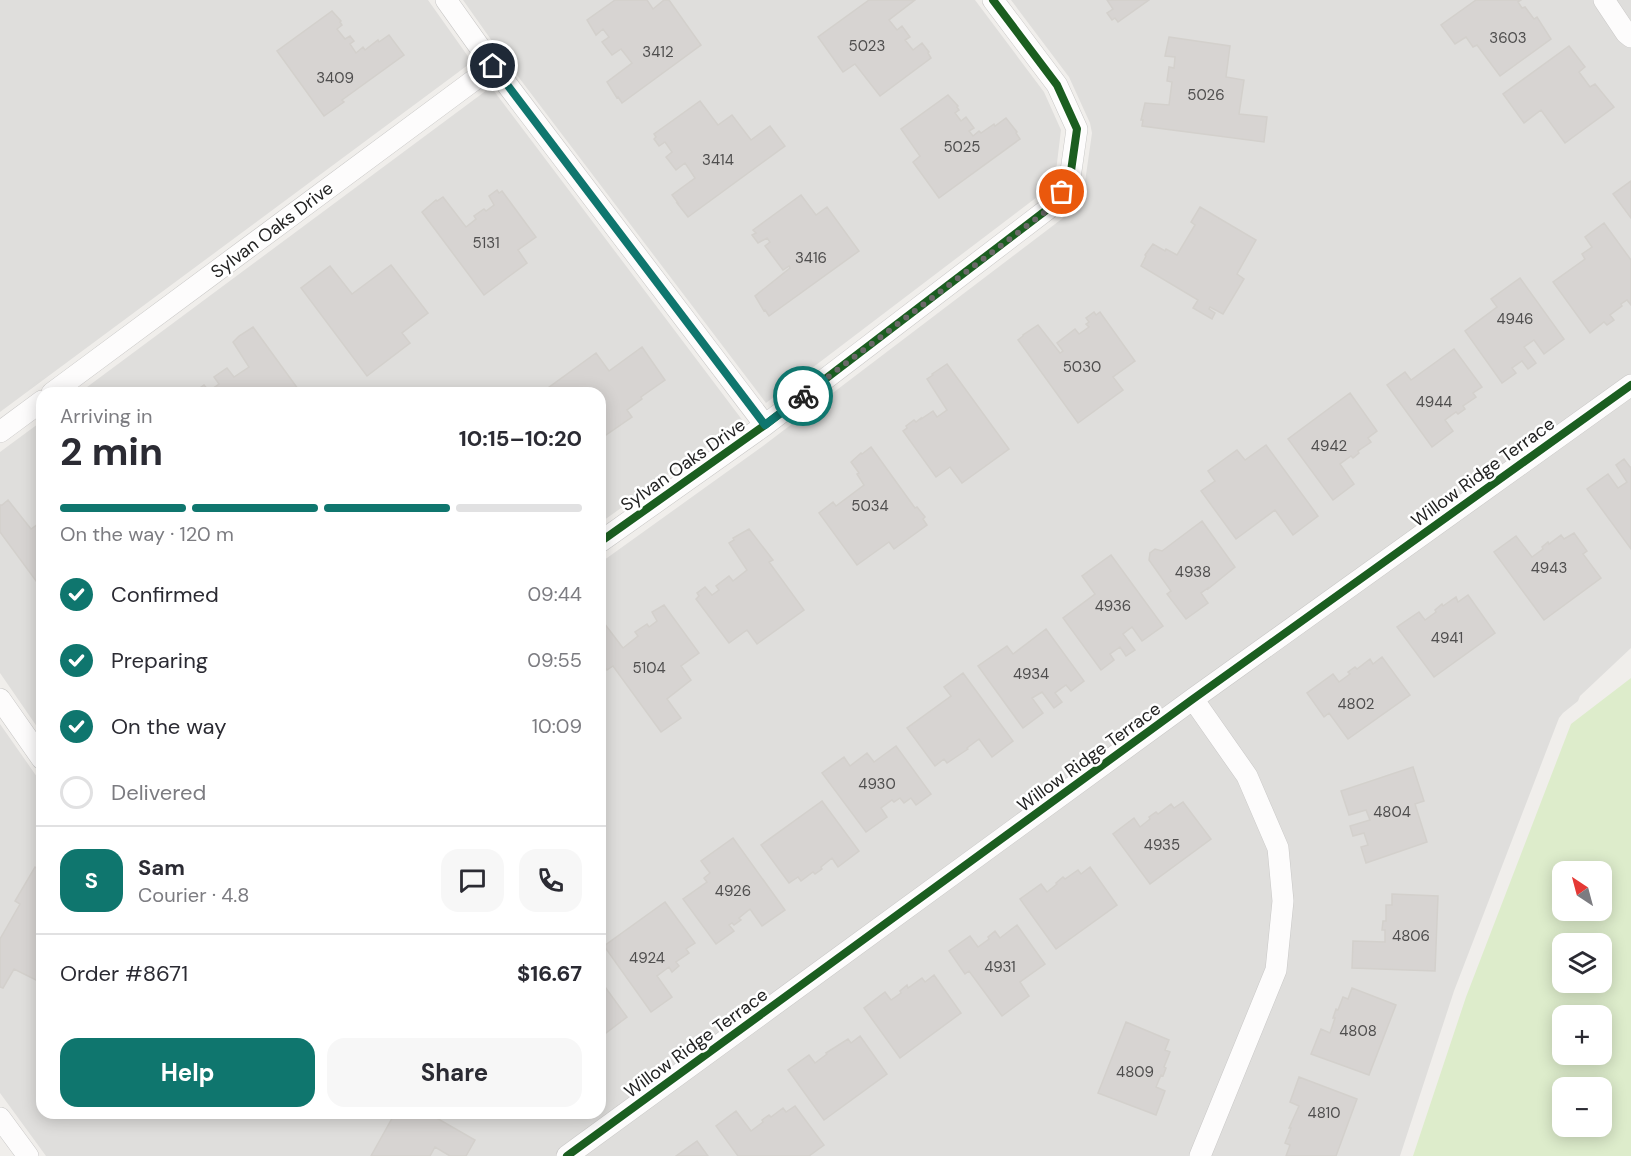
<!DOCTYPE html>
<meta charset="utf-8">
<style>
:root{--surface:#fff;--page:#f7f7f7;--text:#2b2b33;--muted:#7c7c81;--line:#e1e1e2;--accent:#0f766e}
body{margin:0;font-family:"DM Sans",sans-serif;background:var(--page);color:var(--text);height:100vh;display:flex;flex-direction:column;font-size:22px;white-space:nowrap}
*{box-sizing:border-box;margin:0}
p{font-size:20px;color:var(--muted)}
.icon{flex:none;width:33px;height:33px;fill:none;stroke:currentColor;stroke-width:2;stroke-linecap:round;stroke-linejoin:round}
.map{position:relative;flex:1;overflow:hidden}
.sheet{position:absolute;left:36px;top:387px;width:570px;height:732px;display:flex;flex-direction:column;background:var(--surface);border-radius:18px;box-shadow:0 3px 15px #0003}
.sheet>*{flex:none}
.needle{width:39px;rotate:324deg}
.tools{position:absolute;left:1552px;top:861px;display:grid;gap:12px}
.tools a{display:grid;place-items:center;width:60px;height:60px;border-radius:12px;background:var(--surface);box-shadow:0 3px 15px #0003;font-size:30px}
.pin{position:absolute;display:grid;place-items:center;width:51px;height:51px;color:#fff;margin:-26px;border:3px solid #fff;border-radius:50%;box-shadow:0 2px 6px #0007}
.courier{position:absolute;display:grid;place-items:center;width:60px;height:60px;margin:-30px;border:4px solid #0f766e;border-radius:50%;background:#fff;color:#222;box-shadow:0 2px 8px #0007}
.head em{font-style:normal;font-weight:700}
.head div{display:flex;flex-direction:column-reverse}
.head{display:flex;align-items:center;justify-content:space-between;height:102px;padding:0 24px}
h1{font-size:39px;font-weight:700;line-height:45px}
.bar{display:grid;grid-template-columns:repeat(4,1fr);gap:9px 6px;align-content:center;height:72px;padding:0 24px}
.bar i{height:8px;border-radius:4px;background:var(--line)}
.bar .on{background:var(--accent)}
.bar p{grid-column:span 4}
.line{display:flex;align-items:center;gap:15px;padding:0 24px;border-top:2px solid var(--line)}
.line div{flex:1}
.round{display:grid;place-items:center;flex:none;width:63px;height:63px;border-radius:18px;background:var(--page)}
ol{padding:0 24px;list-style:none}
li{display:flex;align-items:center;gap:18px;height:66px}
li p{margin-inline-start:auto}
li .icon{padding:6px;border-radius:50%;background:var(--accent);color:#fff;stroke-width:4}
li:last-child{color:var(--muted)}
li i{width:33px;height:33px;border:3px solid var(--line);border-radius:50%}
.action{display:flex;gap:12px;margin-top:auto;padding:12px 24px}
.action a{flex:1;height:69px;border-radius:18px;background:var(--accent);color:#fff;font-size:24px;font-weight:700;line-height:69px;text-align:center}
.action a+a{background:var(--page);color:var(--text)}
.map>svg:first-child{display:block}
</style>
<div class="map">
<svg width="1631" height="1156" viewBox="0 0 1631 1156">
<rect width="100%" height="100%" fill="#f0eeeb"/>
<!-- residential -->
<path fill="#dfdedc" d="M0,0H428L472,62L0,412Z
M463,0H975L1044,92L1061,130L1056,171L1041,194L766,403L504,58Z
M1011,0H1631V648L1580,696L1578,701L1563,713L1559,718L1454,991L1400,1156H46L0,1093V724L42,784V1113H600V563L763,446L1063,218L1085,182L1092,133L1090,123L1069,77Z
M491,87L743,421L600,523V393H79Z
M42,421V734L0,673V452Z"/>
<!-- grass -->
<path fill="#ddeccb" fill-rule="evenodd" d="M1631,678V1156H1413L1466,997L1571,724ZM1563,872H1602V910H1563ZM1563,944H1602V982H1563ZM1563,1016H1602V1054H1563ZM1563,1088H1602V1126H1563Z"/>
<!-- building -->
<path fill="#d7d4d2" stroke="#d3d0cc" stroke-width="1.5" d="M615,0H647L653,9L664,0H669L701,45L622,103L618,97L617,98L607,82L632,63L621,49L612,55L602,42L609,37L603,29L596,35L587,20Z
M869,0H915L889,20L897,30L902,26L910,37L905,40L913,50L922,43L929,52L928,53L931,58L880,96L855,64L843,72L818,37Z
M1107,0H1149L1118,22L1115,18L1112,20L1107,13L1113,9Z
M1476,0H1521L1518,2L1522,8L1525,7L1534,19L1537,17L1551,39L1500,76L1477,45L1473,47L1466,37L1455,44L1441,25Z
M332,11L341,21L340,22L342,25L337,29L345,39L350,36L354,41L350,44L356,53L363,47L365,50L378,40L379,42L389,35L404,55L342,100L344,102L324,116L277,51Z
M1169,37L1230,46L1226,77L1244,80L1239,114L1267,117L1264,142L1142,126L1143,120H1141L1145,103L1169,105L1172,82L1167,81L1169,67L1174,68L1175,57L1165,56Z
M1569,46L1585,67L1579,72L1590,87L1595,84L1614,107L1565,143L1541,110L1524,123L1503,94Z
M948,95L958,106L957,107L959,110L955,113L961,121L966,117L974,128L969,131L973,136L979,131L981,133L994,124L995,126L1006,118L1017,132L1016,133L1020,139L939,198L913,162L920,156L901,129Z
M700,101L718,125L732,115L751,140L770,126L785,146L688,217L677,203H678L672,195L695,178L685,163L676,170L666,157L672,152L665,142L659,146L654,139L656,137L654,134Z
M1631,181V218L1613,194Z
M497,190L499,193L502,191L536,237L518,250L527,263L484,295L422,212L436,200L437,201L443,197L466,227L476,219L474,216L484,209L486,211L494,205L489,196Z
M801,195L816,215L827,207L859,251L769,316L765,310L764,311L755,296L790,268L789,266L783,270L765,246L770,242L767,238L758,243L752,235L756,233L753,230Z
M1200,207L1256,240L1237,274L1244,279L1223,314L1210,307L1209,309L1215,313L1212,319L1193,308L1198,300L1141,266L1146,256L1145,255L1153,244L1165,251L1166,249L1177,255L1195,225L1191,222Z
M1604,223L1631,260V305L1627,300L1621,304L1622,306L1610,315L1614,320L1607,325L1604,322L1590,333L1553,282L1585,259L1582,254L1592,247L1585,237Z
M391,265L428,313L402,333L410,343L367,376L301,288L330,266L352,294Z
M1520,278L1564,339L1544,354L1534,340L1524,347L1536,363L1528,369L1522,361L1512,368L1516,373L1502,383L1465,331L1497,307L1491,299Z
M1094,312L1096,315L1100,312L1135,361L1113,377L1123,390L1078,423L1018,340L1023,336V335L1038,325L1060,353L1063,351L1057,343L1075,329L1079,334L1089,327L1086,324L1089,322L1086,318Z
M253,327L301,393H199L197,390L204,385L209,391L219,384L214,377L227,368L234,377L249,367L233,342L239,336Z
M642,347L665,380L641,397L642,399L627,410L632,417L606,435L600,427V393H552L548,388L596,353L609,371Z
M1454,349L1482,387L1473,393L1476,397L1463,406L1465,409L1458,414L1456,412L1445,420L1453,431L1432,447L1387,385L1405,372L1411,380Z
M947,364L1009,449L962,483L950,467L936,477L903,431L907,428L906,426L914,420L916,422L921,418V419L933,411L937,417L947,410L927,379L933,375L932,374Z
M1350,393L1377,431L1368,438L1371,442L1358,451L1359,453L1353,458L1351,456L1340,464L1354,484L1333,500L1288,439Z
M1266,445L1318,516L1293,535L1275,510L1236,539L1201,491L1215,481L1208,471L1237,450L1245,460Z
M871,447L915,508L917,507L925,517L923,519L927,525L894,549L889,542L857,565L819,513L833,502L836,506L864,485L857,474L859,473L851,462L861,453L862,454Z
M1624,459L1630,467H1631V549L1587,489L1608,474L1618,488L1627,482L1616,465Z
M8,500L31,529L42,521L39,517L42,515V589L0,532V505H2Z
M1202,521L1235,567L1208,589V588L1201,593L1208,603L1186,619L1167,594L1171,591L1149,560L1150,553L1155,549L1162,551Z
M749,529L773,560L769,562L804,610L757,644L747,630L729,643L696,599L699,596L697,593L705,587L712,595L719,590L716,586L729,576L733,581L747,570L729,543L734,540L733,538Z
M1574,533L1587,551L1583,554L1601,578L1544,620L1494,552L1516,536L1532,557L1543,549L1542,547L1548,542L1549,544L1561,535L1564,539Z
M1111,555L1163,626L1142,641L1132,627L1123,634L1135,650L1126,656L1120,647L1110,654L1114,660L1101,670L1063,618L1095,594L1082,576Z
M1468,595L1495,633L1434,677L1397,627L1419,612L1425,620L1436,612L1435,610L1442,604L1443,606L1456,597L1458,602Z
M664,605L699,653L681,666L691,680L667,699L681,718L661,732L613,666L607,670L600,661V625L604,623L623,648L638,636L635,632L647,624L649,627L657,621L652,612Z
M1046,629L1084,681L1071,691L1066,685L1055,693L1062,702L1054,708L1042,692L1032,698L1043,713L1023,728L978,666L1007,646L1013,654Z
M1382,657L1410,695L1348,739L1329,713L1324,717L1307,693L1333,674L1339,682L1350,674L1348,672L1355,667L1357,669L1370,659L1373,664Z
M963,673L1013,741L992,757L979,739L967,748L968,749L947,763L944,759L935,766L907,728L951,696L944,687Z
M896,746L931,794L916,805L911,798L904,803L900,798L894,802L892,800L881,808L887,817L866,832L822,773L844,757L850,766L867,753L874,762Z
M1413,767L1424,801L1415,804L1427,842L1366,863L1361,847L1368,845L1364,833L1353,836L1350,826L1370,820L1366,810L1349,815L1341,791Z
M822,801L859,851L838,867L832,858L821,867L822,869L815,874L813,872L801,881L798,877L789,883L761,845Z
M1183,802L1211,839L1150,884L1113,834L1134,818L1140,827L1150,819L1149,817L1156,812L1158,814L1171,804L1174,808Z
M733,838L785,910L762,926L750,909L739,918L741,920L734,925L732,923L729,925L734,931L716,944L683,899L707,882L704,878L710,873L701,861Z
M35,867L41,871L42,870V983L14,969L3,988L0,987V939L20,904L15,901Z
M1090,867L1117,905L1056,949L1020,899L1041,884L1047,892L1057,884L1056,883L1063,877L1065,879L1078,870L1081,874Z
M1392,894L1438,896L1435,971L1352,968L1353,941L1385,942V930H1382L1383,921H1386V905H1392Z
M665,902L695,943L686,949L689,953L676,962L679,966L672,972L669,967L657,976L672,997L651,1012L604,946Z
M1017,925L1045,964L1020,982L1029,996L1002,1016L969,971L965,974L949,951L970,936L978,947L989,939L988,937L995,931L1000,938Z
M934,975L961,1013L900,1058L864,1008L885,992L891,1000L901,993L900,991L907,985L908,988L922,978L925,982Z
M600,980L627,1017L606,1033L600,1025Z
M1352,988L1396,1005L1369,1075L1311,1054L1321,1029L1330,1033L1335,1018H1333L1336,1009L1338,1010L1343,997L1348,999Z
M1126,1022L1169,1040L1165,1050L1170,1052L1164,1067L1166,1068L1163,1076L1161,1075L1156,1087L1165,1091L1156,1115L1098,1093Z
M860,1036L887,1074L824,1120L788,1070L809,1055L815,1063L827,1054L826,1053L848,1039L851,1043Z
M1299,1077L1357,1099L1336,1156H1286L1290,1145L1285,1143L1291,1128H1289L1299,1106L1290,1102Z
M795,1106L824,1145L809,1156H738L716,1126L736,1111L751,1131L763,1122L762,1120L769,1115L771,1117L783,1108L786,1112Z
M395,1113H428L475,1140L466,1156H450L435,1147L430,1156H371Z
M697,1141L708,1156H676Z"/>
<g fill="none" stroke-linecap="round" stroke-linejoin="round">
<defs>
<path id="street" d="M446,0L493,66L765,425
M1604,0L1626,33L1631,37
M52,393L493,66
M0,432L42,401
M600,542L765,425L1053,205L1070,178L1077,129L1057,85L993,0
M0,699L42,759
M1193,699L1247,776L1278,848L1283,901L1276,970L1200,1156
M0,1118L28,1156
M567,1156L1193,699L1631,385"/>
</defs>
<!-- street casing -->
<use href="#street" stroke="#c9c8c7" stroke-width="22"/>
<!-- street -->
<use href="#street" stroke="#fdfcfc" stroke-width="21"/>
<defs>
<path id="cycleway" d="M600,542L765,425L1053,205L1070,178L1077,129L1057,85L993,0
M567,1156L1193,699L1631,385"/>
</defs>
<!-- cycleway casing -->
<use href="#cycleway" stroke="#fff" stroke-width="11"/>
<!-- cycleway -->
<use href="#cycleway" stroke="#1b5e20" stroke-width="8"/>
</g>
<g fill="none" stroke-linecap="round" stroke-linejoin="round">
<!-- done -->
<path stroke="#6a6968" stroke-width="6" stroke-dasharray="0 10.8" d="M803,396L1053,206L1062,192"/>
<!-- route -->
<path stroke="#0f766e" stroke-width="8" d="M493,66L765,425L803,396"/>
</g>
<g text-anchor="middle" stroke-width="5" stroke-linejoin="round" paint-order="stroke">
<!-- number labels -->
<g font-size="15" fill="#4f4e4e">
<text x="1508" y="43">3603</text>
<text x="867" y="51">5023</text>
<text x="658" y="57">3412</text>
<text x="335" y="83">3409</text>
<text x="1206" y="100">5026</text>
<text x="962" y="152">5025</text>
<text x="718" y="165">3414</text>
<text x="486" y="248">5131</text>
<text x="811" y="263">3416</text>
<text x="1515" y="324">4946</text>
<text x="1082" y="372">5030</text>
<text x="1434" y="407">4944</text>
<text x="1329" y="451">4942</text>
<text x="870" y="511">5034</text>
<text x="1549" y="573">4943</text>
<text x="1193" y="577">4938</text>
<text x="1113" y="611">4936</text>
<text x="1447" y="643">4941</text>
<text x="649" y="673">5104</text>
<text x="1031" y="679">4934</text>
<text x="1356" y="709">4802</text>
<text x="877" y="789">4930</text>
<text x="1392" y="817">4804</text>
<text x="1162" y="850">4935</text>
<text x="733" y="896">4926</text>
<text x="1411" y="941">4806</text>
<text x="647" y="963">4924</text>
<text x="1000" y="972">4931</text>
<text x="1358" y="1036">4808</text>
<text x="1135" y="1077">4809</text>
<text x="1324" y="1118">4810</text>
</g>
<!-- street labels -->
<g font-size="18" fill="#222" stroke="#fff">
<text transform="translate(272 230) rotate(-37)" y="6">Sylvan Oaks Drive</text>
<text transform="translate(683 465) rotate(-35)" y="6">Sylvan Oaks Drive</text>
<text transform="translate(1483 472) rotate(-36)" y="6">Willow Ridge Terrace</text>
<text transform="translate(1089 757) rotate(-36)" y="6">Willow Ridge Terrace</text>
<text transform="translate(696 1043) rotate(-36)" y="6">Willow Ridge Terrace</text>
</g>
</g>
</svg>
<div class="tools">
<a><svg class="needle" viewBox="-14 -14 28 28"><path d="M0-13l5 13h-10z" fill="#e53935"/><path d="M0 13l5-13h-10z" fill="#7c7c81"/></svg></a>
<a><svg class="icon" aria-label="layers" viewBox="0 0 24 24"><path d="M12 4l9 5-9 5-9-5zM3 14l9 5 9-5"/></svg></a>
<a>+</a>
<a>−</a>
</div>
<div class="pin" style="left:1062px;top:192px;background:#ea580c"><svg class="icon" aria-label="bag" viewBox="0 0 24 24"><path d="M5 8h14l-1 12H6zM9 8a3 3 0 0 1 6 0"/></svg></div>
<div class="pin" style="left:493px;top:66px;background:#1f2937"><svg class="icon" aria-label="home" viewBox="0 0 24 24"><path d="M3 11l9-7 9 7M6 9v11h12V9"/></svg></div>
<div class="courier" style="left:803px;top:396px"><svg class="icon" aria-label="bike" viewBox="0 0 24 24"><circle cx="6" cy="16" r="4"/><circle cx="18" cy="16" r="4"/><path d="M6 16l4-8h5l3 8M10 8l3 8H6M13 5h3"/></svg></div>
<section class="sheet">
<div class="head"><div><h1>2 min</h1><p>Arriving in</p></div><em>10:15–10:20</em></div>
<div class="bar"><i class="on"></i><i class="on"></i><i class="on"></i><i></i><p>On the way · 120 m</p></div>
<ol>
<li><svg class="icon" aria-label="check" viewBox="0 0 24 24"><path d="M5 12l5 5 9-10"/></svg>Confirmed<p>09:44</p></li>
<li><svg class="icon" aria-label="check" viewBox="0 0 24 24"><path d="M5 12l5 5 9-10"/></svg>Preparing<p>09:55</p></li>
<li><svg class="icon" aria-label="check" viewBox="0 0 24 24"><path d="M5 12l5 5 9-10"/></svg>On the way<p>10:09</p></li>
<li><i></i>Delivered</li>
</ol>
<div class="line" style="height:108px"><b class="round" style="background:var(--accent);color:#fff">S</b><div><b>Sam</b><p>Courier · 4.8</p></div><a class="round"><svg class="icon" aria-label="chat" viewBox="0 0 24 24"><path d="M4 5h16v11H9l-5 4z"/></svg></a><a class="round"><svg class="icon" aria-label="phone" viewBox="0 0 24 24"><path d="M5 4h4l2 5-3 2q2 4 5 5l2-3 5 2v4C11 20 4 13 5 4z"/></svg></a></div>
<div class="line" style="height:78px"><div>Order #8671</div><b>$16.67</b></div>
<div class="action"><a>Help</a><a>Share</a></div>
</section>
</div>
